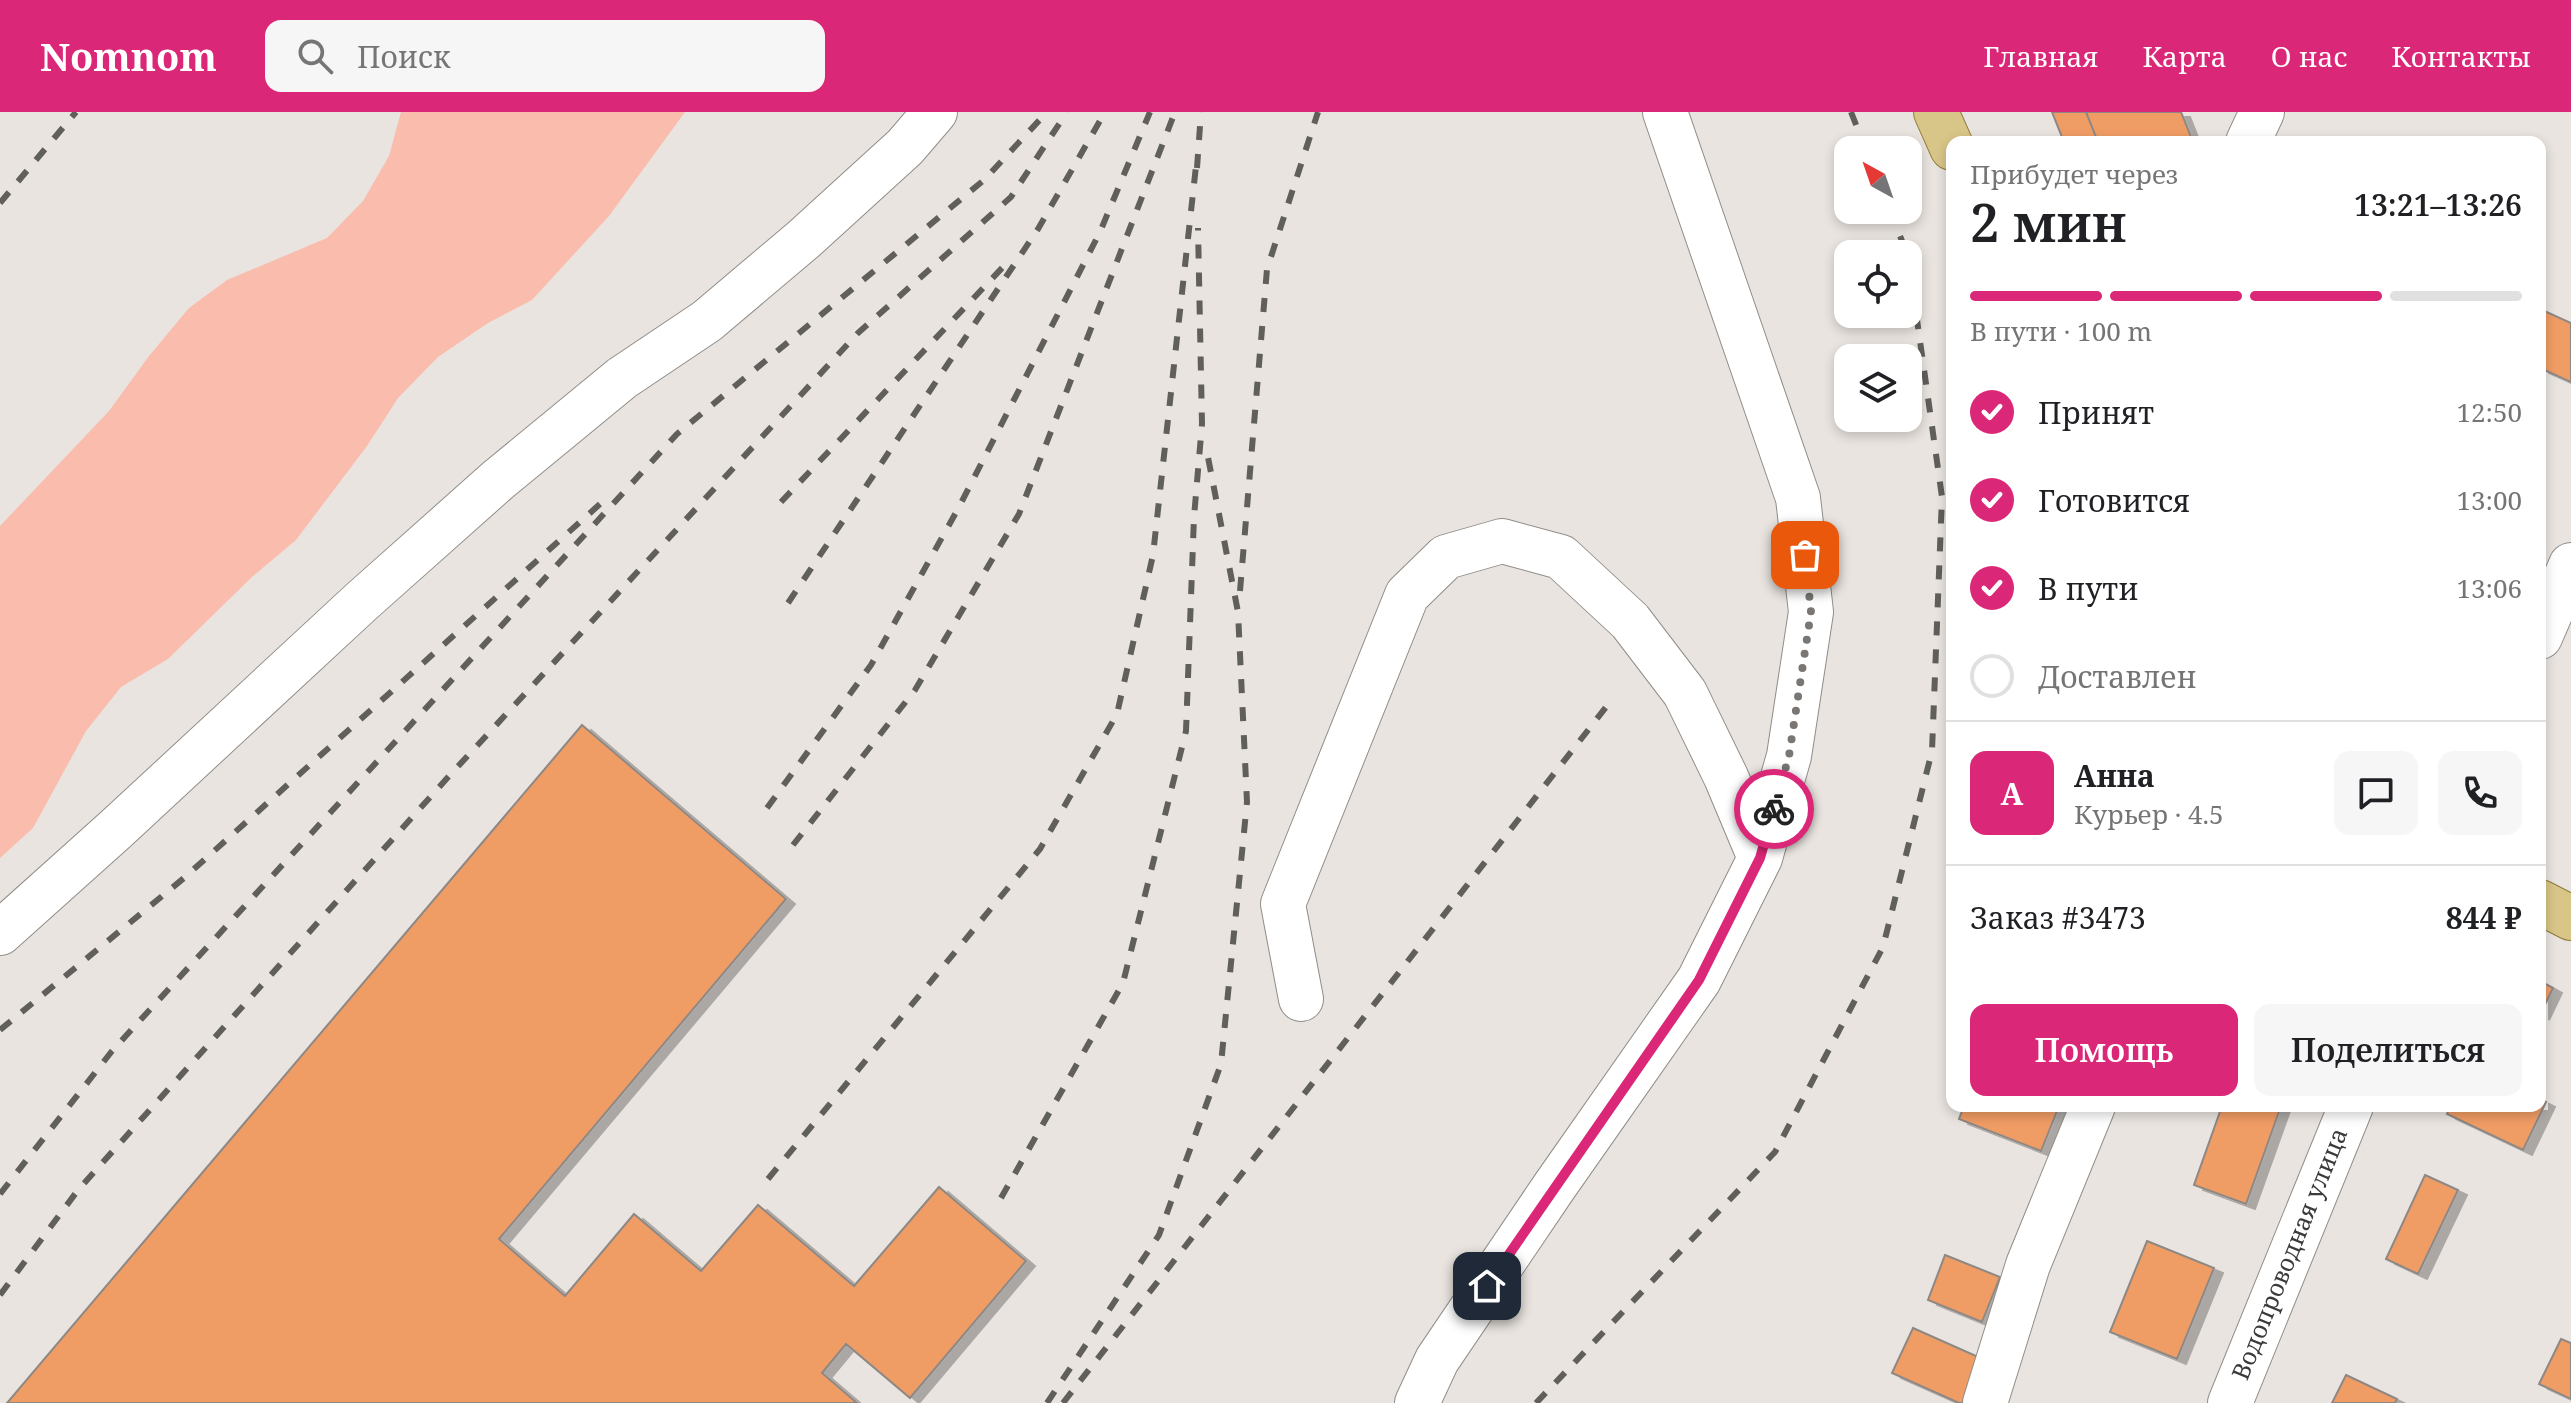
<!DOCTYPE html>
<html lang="ru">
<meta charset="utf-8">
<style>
:root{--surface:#fff;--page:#f6f6f6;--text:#202124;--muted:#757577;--line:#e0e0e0;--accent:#db2777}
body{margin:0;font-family:"Noto Serif",serif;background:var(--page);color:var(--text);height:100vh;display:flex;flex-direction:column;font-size:30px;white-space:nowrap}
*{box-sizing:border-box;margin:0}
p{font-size:26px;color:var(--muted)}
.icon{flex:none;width:44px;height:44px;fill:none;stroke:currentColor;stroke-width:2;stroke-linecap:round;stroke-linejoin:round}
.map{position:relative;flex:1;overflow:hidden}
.panel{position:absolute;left:1946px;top:24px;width:600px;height:976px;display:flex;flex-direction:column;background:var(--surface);border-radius:16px;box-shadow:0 4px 12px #0003}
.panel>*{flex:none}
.needle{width:52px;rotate:320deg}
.tools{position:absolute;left:1834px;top:24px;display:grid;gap:16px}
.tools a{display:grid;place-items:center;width:88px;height:88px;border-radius:16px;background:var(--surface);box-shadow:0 4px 12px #0003;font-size:40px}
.pin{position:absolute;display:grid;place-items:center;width:68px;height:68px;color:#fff;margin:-34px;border-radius:16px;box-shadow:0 4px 12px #0006}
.courier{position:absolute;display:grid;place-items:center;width:80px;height:80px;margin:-40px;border:6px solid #db2777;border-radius:50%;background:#fff;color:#222;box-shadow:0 2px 10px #0007}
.summary em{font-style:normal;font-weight:600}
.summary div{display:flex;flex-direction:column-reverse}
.summary{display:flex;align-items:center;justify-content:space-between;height:136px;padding:0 24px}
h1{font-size:52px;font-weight:600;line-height:60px}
.bar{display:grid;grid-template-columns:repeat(4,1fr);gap:12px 8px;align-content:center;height:96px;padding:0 24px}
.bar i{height:10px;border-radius:6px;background:var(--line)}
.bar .current{background:var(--accent)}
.bar p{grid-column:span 4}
.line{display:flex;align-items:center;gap:20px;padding:0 24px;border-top:2px solid var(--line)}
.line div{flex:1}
.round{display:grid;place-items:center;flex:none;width:84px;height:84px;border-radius:16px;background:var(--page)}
ol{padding:0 24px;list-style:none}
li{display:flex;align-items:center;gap:24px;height:88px}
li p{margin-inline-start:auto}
li .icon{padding:8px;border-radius:50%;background:var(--accent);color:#fff;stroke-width:4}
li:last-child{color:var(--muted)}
li i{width:44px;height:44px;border:4px solid var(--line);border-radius:50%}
.primary-button{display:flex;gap:16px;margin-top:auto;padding:16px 24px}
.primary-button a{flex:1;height:92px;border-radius:16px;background:var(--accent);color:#fff;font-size:32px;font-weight:600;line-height:92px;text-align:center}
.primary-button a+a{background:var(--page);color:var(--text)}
header{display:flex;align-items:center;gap:48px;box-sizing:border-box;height:112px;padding:0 40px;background:var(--accent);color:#fff}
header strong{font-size:38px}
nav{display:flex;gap:44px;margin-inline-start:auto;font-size:28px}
.search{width:560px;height:72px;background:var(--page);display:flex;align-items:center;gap:20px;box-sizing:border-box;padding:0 28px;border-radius:16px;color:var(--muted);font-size:30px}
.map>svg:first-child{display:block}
</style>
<header>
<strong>Nomnom</strong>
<div class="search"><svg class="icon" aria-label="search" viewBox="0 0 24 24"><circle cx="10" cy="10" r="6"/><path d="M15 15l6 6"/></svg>Поиск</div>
<nav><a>Главная</a><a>Карта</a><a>О нас</a><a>Контакты</a></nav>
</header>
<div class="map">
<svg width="2571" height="1291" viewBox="0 0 2571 1291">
<defs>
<filter id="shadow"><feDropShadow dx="9" dy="5" stdDeviation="0" flood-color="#0004"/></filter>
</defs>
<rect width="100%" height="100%" fill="#e9e4df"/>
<!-- green -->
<path fill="#fabcad" d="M401,0H685L609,104L532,188L488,211L438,245L398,286L367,334L296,428L252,465L168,547L121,575L86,619L33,716L0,746V414L109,299L149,244L189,196L227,168L327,126L363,89L389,44Z"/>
<!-- building -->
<path fill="#f09c65" stroke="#8e8885" stroke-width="2" filter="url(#shadow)" d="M2052,0H2086L2098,30H2064Z
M2086,0H2181L2193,30H2098Z
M2540,197L2571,211V270L2540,256Z
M582,613L786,787L499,1127L565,1184L634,1102L701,1159L758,1093L854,1174L939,1075L1026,1149L910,1286L846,1232L822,1261L857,1291H7Z
M2540,869L2553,876L2540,903Z
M2540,987L2546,990L2523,1038L2447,1002L2450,994H2540Z
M1964,994H2059L2041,1039L1959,1007Z
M2222,994H2281L2246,1092L2194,1073Z
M2425,1063L2458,1078L2418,1162L2386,1147Z
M2147,1129L2214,1156L2177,1247L2110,1220Z
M1945,1143L2000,1165L1982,1210L1928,1188Z
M1913,1216L1985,1248L1965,1291H1959L1892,1261Z
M2561,1227L2571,1231V1287L2539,1272Z
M2346,1263L2397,1287L2395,1291H2332Z"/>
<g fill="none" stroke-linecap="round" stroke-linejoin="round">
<defs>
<path id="minor" d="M2248,30L2262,0
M2540,525L2571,453
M0,821L116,717L362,489L498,368L622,266L707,209L804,127L905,35L935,0
M1301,887L1283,792L1407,483L1446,445L1502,429L1561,445L1630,509L1685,581L1726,665L1760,746
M1417,1291L1437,1248L1554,1075L1699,868L1760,746L1789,644L1811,500L1798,386L1665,0
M1985,1291L2028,1153L2093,994
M2230,1291L2351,994"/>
<path id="major" d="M1936,0L1952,36
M2540,790L2571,806"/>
</defs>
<!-- minor casing -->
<use href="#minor" stroke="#918d88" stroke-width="46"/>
<!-- major casing -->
<use href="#major" stroke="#917b39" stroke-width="46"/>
<!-- minor -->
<use href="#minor" stroke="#fff" stroke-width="44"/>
<!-- major -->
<use href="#major" stroke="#d8c588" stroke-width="44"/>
<!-- rail -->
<path stroke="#615f5c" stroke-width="6" stroke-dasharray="14 14" stroke-linecap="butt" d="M1851,0L1866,38
M1197,56L1201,0
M0,91L76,0
M1890,98L1907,142
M781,390L1003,155
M1240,479L1267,157L1318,0
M788,491L1038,117L1105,0
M767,696L871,553L959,395L1100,120L1150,0
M793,733L915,578L1019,402L1175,0
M0,918L184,766L600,392
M768,1067L1040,737L1117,602L1153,443L1197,45
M0,1082L112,939L677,322L984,68L1047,0
M1001,1086L1123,871L1186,619L1194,405L1202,312L1198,116
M0,1183L78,1078L450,663L858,221L1011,85L1067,0
M1047,1291L1159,1123L1221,952L1247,690L1238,500L1206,335
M1063,1291L1610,590
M1536,1291L1775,1040L1883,835L1932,639L1942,385L1908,144"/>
</g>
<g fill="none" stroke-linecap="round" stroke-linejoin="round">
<!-- done -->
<path stroke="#797673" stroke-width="8" stroke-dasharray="0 14.4" d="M1774,697L1789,644L1811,500L1805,443"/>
<!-- route -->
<path stroke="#db2777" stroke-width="10" d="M1487,1174L1699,868L1760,746L1774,697"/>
</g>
<g text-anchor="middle" stroke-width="8" stroke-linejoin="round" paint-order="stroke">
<!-- street labels -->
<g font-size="24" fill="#3d3b39" stroke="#fff">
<text transform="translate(2290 1142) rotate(-68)" y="8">Водопроводная улица</text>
</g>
</g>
</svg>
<div class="tools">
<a><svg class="needle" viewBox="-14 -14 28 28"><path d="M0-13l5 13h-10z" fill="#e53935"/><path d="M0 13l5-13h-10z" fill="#757577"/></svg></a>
<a><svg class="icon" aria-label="locate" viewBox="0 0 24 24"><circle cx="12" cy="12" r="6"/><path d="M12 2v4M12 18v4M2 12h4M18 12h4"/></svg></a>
<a><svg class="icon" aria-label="layers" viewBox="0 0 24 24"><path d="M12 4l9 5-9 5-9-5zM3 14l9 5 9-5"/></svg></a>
</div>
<div class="pin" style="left:1805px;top:443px;background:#ea580c"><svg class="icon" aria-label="bag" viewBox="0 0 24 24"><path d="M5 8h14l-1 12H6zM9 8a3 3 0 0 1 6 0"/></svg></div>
<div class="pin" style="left:1487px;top:1174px;background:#1f2937"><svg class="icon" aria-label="home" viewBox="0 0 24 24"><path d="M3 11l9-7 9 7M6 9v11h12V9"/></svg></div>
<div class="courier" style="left:1774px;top:697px"><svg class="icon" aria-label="bike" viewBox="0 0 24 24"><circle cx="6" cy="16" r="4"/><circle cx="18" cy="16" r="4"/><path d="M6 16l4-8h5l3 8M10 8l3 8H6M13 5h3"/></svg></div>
<section class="panel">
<div class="summary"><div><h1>2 мин</h1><p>Прибудет через</p></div><em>13:21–13:26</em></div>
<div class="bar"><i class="current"></i><i class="current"></i><i class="current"></i><i></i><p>В пути · 100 m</p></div>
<ol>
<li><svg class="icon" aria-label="check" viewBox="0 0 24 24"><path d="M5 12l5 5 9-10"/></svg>Принят<p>12:50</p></li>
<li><svg class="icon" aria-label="check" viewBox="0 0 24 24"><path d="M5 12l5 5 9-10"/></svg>Готовится<p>13:00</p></li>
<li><svg class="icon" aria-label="check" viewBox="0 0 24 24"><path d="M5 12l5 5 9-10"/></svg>В пути<p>13:06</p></li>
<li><i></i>Доставлен</li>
</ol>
<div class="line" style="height:144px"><b class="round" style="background:var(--accent);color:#fff">А</b><div><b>Анна</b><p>Курьер · 4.5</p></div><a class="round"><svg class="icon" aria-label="chat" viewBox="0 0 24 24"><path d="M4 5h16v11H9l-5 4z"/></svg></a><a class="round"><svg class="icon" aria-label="phone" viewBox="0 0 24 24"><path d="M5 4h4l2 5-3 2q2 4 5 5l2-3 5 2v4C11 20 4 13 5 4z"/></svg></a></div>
<div class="line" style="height:104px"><div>Заказ #3473</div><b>844 ₽</b></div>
<div class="primary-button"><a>Помощь</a><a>Поделиться</a></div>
</section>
</div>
